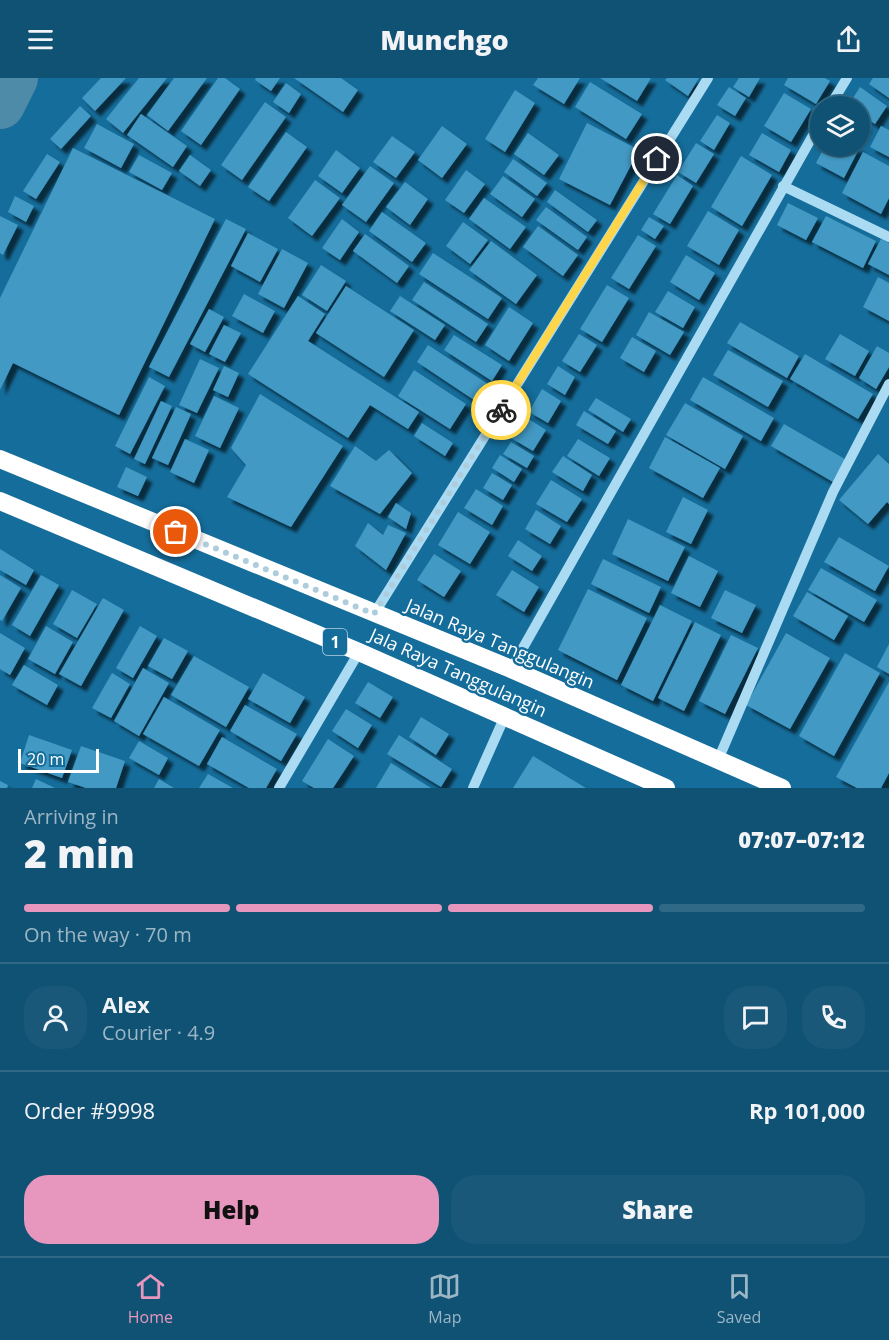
<!DOCTYPE html>
<meta charset="utf-8">
<style>
:root{--surface:#105274;--page:#195879;--text:#f1f3f6;--muted:#9cb6c5;--line:#306986;--accent:#e797bd}
body{margin:0;font-family:"Open Sans",sans-serif;background:var(--page);color:var(--text);height:100vh;display:flex;flex-direction:column;font-size:22px;white-space:nowrap}
*{box-sizing:border-box;margin:0}
p{font-size:20px;color:var(--muted)}
.icon{flex:none;width:33px;height:33px;fill:none;stroke:currentColor;stroke-width:2;stroke-linecap:round;stroke-linejoin:round}
.map{position:relative;height:710px;overflow:hidden}
.sheet{display:flex;flex-direction:column;background:var(--surface);flex:1}
.sheet>*{flex:none}
.controls{position:absolute;left:810px;top:18px;display:grid;gap:12px}
.controls a{display:grid;place-items:center;width:60px;height:60px;border-radius:50%;background:var(--surface);box-shadow:0 2px 4px #0004,0 0 0 2px var(--line);font-size:30px}
.scale{position:absolute;left:18px;bottom:15px;width:81px;box-sizing:border-box;padding-left:6px;border:3px solid #fff;border-top:0;font-size:16px;line-height:21px;white-space:nowrap;color:#fff;-webkit-text-stroke:4px #156d9b;paint-order:stroke}
.pin{position:absolute;display:grid;place-items:center;width:51px;height:51px;color:#fff;margin:-26px;border:3px solid #fff;border-radius:50%;box-shadow:0 2px 6px #0007}
.courier{position:absolute;display:grid;place-items:center;width:60px;height:60px;margin:-30px;border:4px solid #ffd54a;border-radius:50%;background:#fff;color:#222;box-shadow:0 2px 8px #0007}
.head em{font-style:normal;font-weight:800}
.head div{display:flex;flex-direction:column-reverse}
.head{display:flex;align-items:center;justify-content:space-between;height:102px;padding:0 24px}
h1{font-size:39px;font-weight:800;line-height:45px}
.bar{display:grid;grid-template-columns:repeat(4,1fr);gap:9px 6px;align-content:center;height:72px;padding:0 24px}
.bar i{height:8px;border-radius:4px;background:var(--line)}
.bar .current{background:var(--accent)}
.bar p{grid-column:span 4}
.line{display:flex;align-items:center;gap:15px;padding:0 24px;border-top:2px solid var(--line)}
.line div{flex:1}
.round{display:grid;place-items:center;flex:none;width:63px;height:63px;border-radius:24px;background:var(--page)}
.cta{display:flex;gap:12px;margin-top:auto;padding:12px 24px}
.cta a{flex:1;height:69px;border-radius:24px;background:var(--accent);color:#111;font-size:24px;font-weight:800;line-height:69px;text-align:center}
.cta a+a{background:var(--page);color:var(--text)}
header{display:flex;justify-content:space-between;align-items:center;height:78px;padding:0 24px;background:var(--surface);font-size:27px;font-weight:800}
.dock{display:flex;justify-content:space-around;align-items:center;height:84px;border-top:2px solid var(--line);background:var(--surface);font-size:16px;color:var(--muted)}
.dock a{display:grid;justify-items:center;gap:3px}
.dock .current{color:var(--accent)}
.map>svg:first-child{display:block}
</style>
<header><svg class="icon" aria-label="menu" viewBox="0 0 24 24"><path d="M4 6h16M4 12h16M4 18h16"/></svg>Munchgo<svg class="icon" aria-label="share" viewBox="0 0 24 24"><path d="M12 15V3M7 8l5-5 5 5M5 13v7h14v-7"/></svg></header>
<div class="map">
<svg width="889" height="710" viewBox="0 0 889 710">
<defs>
<filter id="shadow"><feDropShadow dx="5.5" dy="5.5" stdDeviation="1.5" flood-color="#0009"/></filter>
</defs>
<rect width="100%" height="100%" fill="#156d9b"/>
<g fill="none" stroke-linecap="round" stroke-linejoin="round">
<!-- river -->
<path stroke="#4e8ba9" stroke-width="50" d="M0,26L13,0"/>
</g>
<!-- building -->
<path fill="#4299c3" filter="url(#shadow)" d="M101,0H126L95,33L82,20Z
M139,0H167L123,55L106,41Z
M174,0H207L168,53L147,37Z
M218,0H225L240,11L201,67L181,53Z
M256,0H280L271,13L255,2Z
M294,0H341L358,12L343,34Z
M538,0H580L564,26L533,7Z
M600,0H651L637,23Z
M667,0H699L688,18L665,2Z
M739,0H760L749,19L733,9Z
M788,0H825L830,3L816,26L784,7Z
M873,0H889V20L869,6Z
M590,4L642,36L626,61L575,29Z
M286,5L301,16L289,35L273,24Z
M729,9L746,20L735,38L717,27Z
M860,9L887,28L875,46L860,36V28H848Z
M515,12L535,25L505,74L485,61Z
M784,15L811,31L791,64L764,48Z
M265,24L286,39L242,102L221,87Z
M80,28L91,38L61,71L50,61Z
M141,36L187,68L173,89L127,57Z
M717,37L730,45L714,72L700,63Z
M860,43L866,47L860,59Z
M587,45L639,72L610,127L559,101Z
M97,46L134,66L121,90L84,70Z
M442,48L467,66L442,100L418,82Z
M881,48L889,52V79L870,69Z
M286,54L307,69L269,123L248,109Z
M528,55L559,77L544,97L514,76Z
M762,55L791,72L779,94L749,77Z
M392,58L415,74L396,100L373,84Z
M696,65L714,76L696,105L678,94Z
M825,68L860,69L844,100L816,85Z
M73,70L215,141L119,337L13,285L0,312V220Z
M336,72L360,90L342,115L318,98Z
M863,74L889,88V120L881,136L842,115Z
M47,76L60,84L36,121L23,113Z
M139,77L172,95L162,112L129,94Z
M190,77L211,92L200,108L179,93Z
M741,78L772,97L742,148L711,129Z
M513,81L547,105L537,118L504,94Z
M370,88L394,105L366,144L342,127Z
M466,92L485,106L464,135L445,122Z
M677,97L693,108L670,146L653,136Z
M503,98L535,121L522,139L490,116Z
M315,102L340,120L312,158L288,140Z
M405,104L428,121L410,147L386,129Z
M555,112L597,142L588,154L547,124Z
M15,118L34,128L26,144L8,134Z
M484,120L526,149L510,171L469,141Z
M788,125L818,140L806,162L777,147Z
M546,129L587,159L578,172L536,142Z
M708,133L739,152L719,187L687,168Z
M382,134L426,165L412,184L369,153Z
M0,138L18,147L3,177L0,175Z
M826,138L876,163L863,190L812,164Z
M649,139L664,148L655,161L641,152Z
M226,141L246,151L169,299L149,289Z
M342,141L359,154L340,182L322,170Z
M463,144L488,162L470,186L446,168Z
M538,148L578,177L563,198L523,169Z
M248,155L278,171L260,204L231,188Z
M365,156L409,188L397,205L353,173Z
M638,157L656,168L629,211L611,200Z
M881,161L889,165V197L868,186Z
M491,163L537,197L516,226L469,192Z
M282,171L308,185L284,230L258,216Z
M433,175L502,220L488,241L419,196Z
M686,177L715,195L699,222L670,204Z
M321,187L346,203L327,233L302,217Z
M878,199L889,205V243L863,229Z
M424,204L488,246L476,264L412,222Z
M607,207L629,220L602,264L580,251Z
M346,208L414,252L384,299L316,255Z
M668,213L695,229L683,250L655,234Z
M244,216L275,233L263,255L232,238Z
M298,218L325,236L308,263L419,334L408,351L370,327L348,360L248,296Z
M400,218L445,247L435,262L390,233Z
M509,229L533,245L509,283L485,267Z
M209,231L224,239L205,274L190,266Z
M649,234L684,254L670,277L636,257Z
M740,244L799,278L787,300L727,265Z
M224,247L241,255L225,284L209,276Z
M579,256L597,267L580,294L562,283Z
M840,256L869,273L855,298L825,281Z
M454,257L502,287L492,303L444,272Z
M632,259L656,273L644,294L620,280Z
M428,267L491,308L480,326L417,284Z
M877,268L889,275V289L876,311L859,300Z
M728,272L783,303L768,329L713,297Z
M805,276L873,316L858,341L790,301Z
M200,281L219,290L197,335L179,327Z
M224,288L239,295L228,319L213,312Z
M558,288L575,299L565,317L547,306Z
M414,292L466,326L450,351L398,318Z
M149,299L165,308L130,376L115,368Z
M703,299L774,340L761,363L690,322Z
M542,311L561,323L548,345L529,334Z
M260,316L343,368L291,449L227,419L246,387L231,370Z
M214,318L239,330L220,370L195,358Z
M596,320L631,341L623,354L588,332Z
M161,323L172,328L145,386L134,381Z
M685,325L743,358L725,391L666,357Z
M176,329L191,336L168,387L152,380Z
M584,333L616,353L608,366L576,347Z
M524,338L546,352L533,373L511,360Z
M422,345L453,365L445,378L414,358Z
M784,346L845,381L833,404L771,368Z
M665,359L720,390L703,420L649,390Z
M185,361L209,372L194,405L170,394Z
M578,361L610,380L599,398L567,378Z
M511,364L534,378L527,390L503,376Z
M355,368L376,383L389,372L412,395L380,436L330,408Z
M878,376L889,386V426L887,424L868,446L839,422Z
M500,377L522,391L514,404L492,390Z
M563,378L592,397L583,413L552,394Z
M126,389L147,399L138,418L117,409Z
M492,395L512,407L503,422L483,410Z
M551,402L582,421L567,444L536,426Z
M476,411L503,428L492,447L464,430Z
M683,419L708,432L691,466L666,454Z
M396,425L411,435L406,451L388,439Z
M536,432L561,448L550,466L525,451Z
M458,434L490,454L470,486L438,467Z
M628,441L685,469L668,503L612,476Z
M368,445L383,457L388,447L406,455L386,492L355,468Z
M839,459L889,488L875,513L824,484Z
M518,462L542,478L532,493L508,478Z
M0,471L34,492L26,507L0,492Z
M434,476L461,493L444,519L417,502Z
M689,478L718,493L700,529L671,515Z
M603,481L661,509L649,535L591,506Z
M821,490L877,522L864,544L808,512Z
M512,492L539,509L524,534L496,517Z
M0,497L21,510L2,543L0,542Z
M41,497L59,507L30,558L12,547Z
M588,511L647,540L617,602L558,572Z
M72,512L97,526L77,560L53,546Z
M725,512L756,527L742,555L711,540Z
M807,514L848,538L834,562L793,538Z
M103,520L124,532L81,608L59,596Z
M660,527L692,543L653,623L621,607Z
M695,544L721,557L684,633L658,620Z
M46,548L73,564L55,596L28,581Z
M140,548L157,558L133,600L116,590Z
M0,555L25,570L10,597L0,591Z
M786,555L830,580L790,651L746,627Z
M731,557L758,570L725,636L699,623Z
M164,560L188,573L172,601L148,588Z
M889,566V596L877,589Z
M845,575L880,595L834,678L799,658Z
M194,578L249,609L226,649L171,617Z
M24,587L58,607L47,627L12,607Z
M143,590L169,605L139,658L114,643Z
M112,595L130,606L111,640L92,630Z
M263,595L305,619L290,645L248,621Z
M368,604L393,619L380,640L355,625Z
M889,604V695L881,710H857L836,699Z
M164,619L220,652L199,688L143,656Z
M245,627L297,656L281,683L230,653Z
M346,631L372,647L358,670L332,653Z
M421,639L449,656L436,677L409,659Z
M29,657L72,672L62,700L20,685Z
M399,657L452,691L441,709L387,676Z
M222,659L277,691L266,710H249L207,686Z
M328,661L354,678L333,710H314L302,703Z
M139,663L168,680L159,697L129,680Z
M81,668L125,683L116,710H86L68,704Z
M533,678L586,710H513Z
M391,685L431,710H376Z
M208,696L233,710H199Z
M36,701L55,710H32Z
M159,701L174,710H154Z
M0,703L8,707L7,710H0Z"/>
<g fill="none" stroke-linecap="round" stroke-linejoin="round">
<!-- minor -->
<path stroke="#aadbf3" stroke-width="10" d="M830,28L847,0
M783,108L889,159
M374,536L708,0
M511,591L820,45
M718,682L833,414L889,306
M279,710L359,574
M473,710L505,638"/>
<!-- highway -->
<path stroke="#fff" stroke-width="18" d="M0,381L511,591L782,710
M0,423L359,574L666,710"/>
</g>
<g fill="none" stroke-linecap="round" stroke-linejoin="round">
<!-- done -->
<path stroke="#adccdc" stroke-width="6" stroke-dasharray="0 10.8" d="M176,454L374,536L501,332"/>
<!-- route -->
<path stroke="#ffd54a" stroke-width="8" d="M501,332L657,81"/>
</g>
<g text-anchor="middle" stroke-width="5" stroke-linejoin="round" paint-order="stroke">
<!-- shield labels -->
<rect fill="#156d9b" stroke="#b9d3e1" stroke-width="1.5" x="323" y="551" width="24" height="26" rx="4.5"/>
<g font-size="16" font-weight="bold" fill="#fff">
<text x="335" y="570">1</text>
</g>
<!-- street labels -->
<g font-size="18" fill="#fff" stroke="#156d9b">
<text transform="translate(500 566) rotate(23)" y="6">Jalan Raya Tanggulangin</text>
<text transform="translate(458 595) rotate(24)" y="6">Jala Raya Tanggulangin</text>
</g>
</g>
</svg>
<div class="controls">
<a><svg class="icon" aria-label="layers" viewBox="0 0 24 24"><path d="M12 4l9 5-9 5-9-5zM3 14l9 5 9-5"/></svg></a>
</div>
<div class="scale">20 m</div>
<div class="pin" style="left:176px;top:454px;background:#ea580c"><svg class="icon" aria-label="bag" viewBox="0 0 24 24"><path d="M5 8h14l-1 12H6zM9 8a3 3 0 0 1 6 0"/></svg></div>
<div class="pin" style="left:657px;top:81px;background:#1f2937"><svg class="icon" aria-label="home" viewBox="0 0 24 24"><path d="M3 11l9-7 9 7M6 9v11h12V9"/></svg></div>
<div class="courier" style="left:501px;top:332px"><svg class="icon" aria-label="bike" viewBox="0 0 24 24"><circle cx="6" cy="16" r="4"/><circle cx="18" cy="16" r="4"/><path d="M6 16l4-8h5l3 8M10 8l3 8H6M13 5h3"/></svg></div>
</div>
<section class="sheet">
<div class="head"><div><h1>2 min</h1><p>Arriving in</p></div><em>07:07–07:12</em></div>
<div class="bar"><i class="current"></i><i class="current"></i><i class="current"></i><i></i><p>On the way · 70 m</p></div>
<div class="line" style="height:108px"><a class="round"><svg class="icon" aria-label="person" viewBox="0 0 24 24"><circle cx="12" cy="8" r="4"/><path d="M4 21q1-7 8-7t8 7"/></svg></a><div><b>Alex</b><p>Courier · 4.9</p></div><a class="round"><svg class="icon" aria-label="chat" viewBox="0 0 24 24"><path d="M4 5h16v11H9l-5 4z"/></svg></a><a class="round"><svg class="icon" aria-label="phone" viewBox="0 0 24 24"><path d="M5 4h4l2 5-3 2q2 4 5 5l2-3 5 2v4C11 20 4 13 5 4z"/></svg></a></div>
<div class="line" style="height:78px"><div>Order #9998</div><b>Rp 101,000</b></div>
<div class="cta"><a>Help</a><a>Share</a></div>
</section>
<nav class="dock">
<a class="current"><svg class="icon" aria-label="home" viewBox="0 0 24 24"><path d="M3 11l9-7 9 7M6 9v11h12V9"/></svg>Home</a>
<a><svg class="icon" aria-label="map" viewBox="0 0 24 24"><path d="M3 6l6-2 6 2 6-2v14l-6 2-6-2-6 2zM9 4v14M15 6v14"/></svg>Map</a>
<a><svg class="icon" aria-label="saved" viewBox="0 0 24 24"><path d="M7 4h10v16l-5-4-5 4z"/></svg>Saved</a>
</nav>
